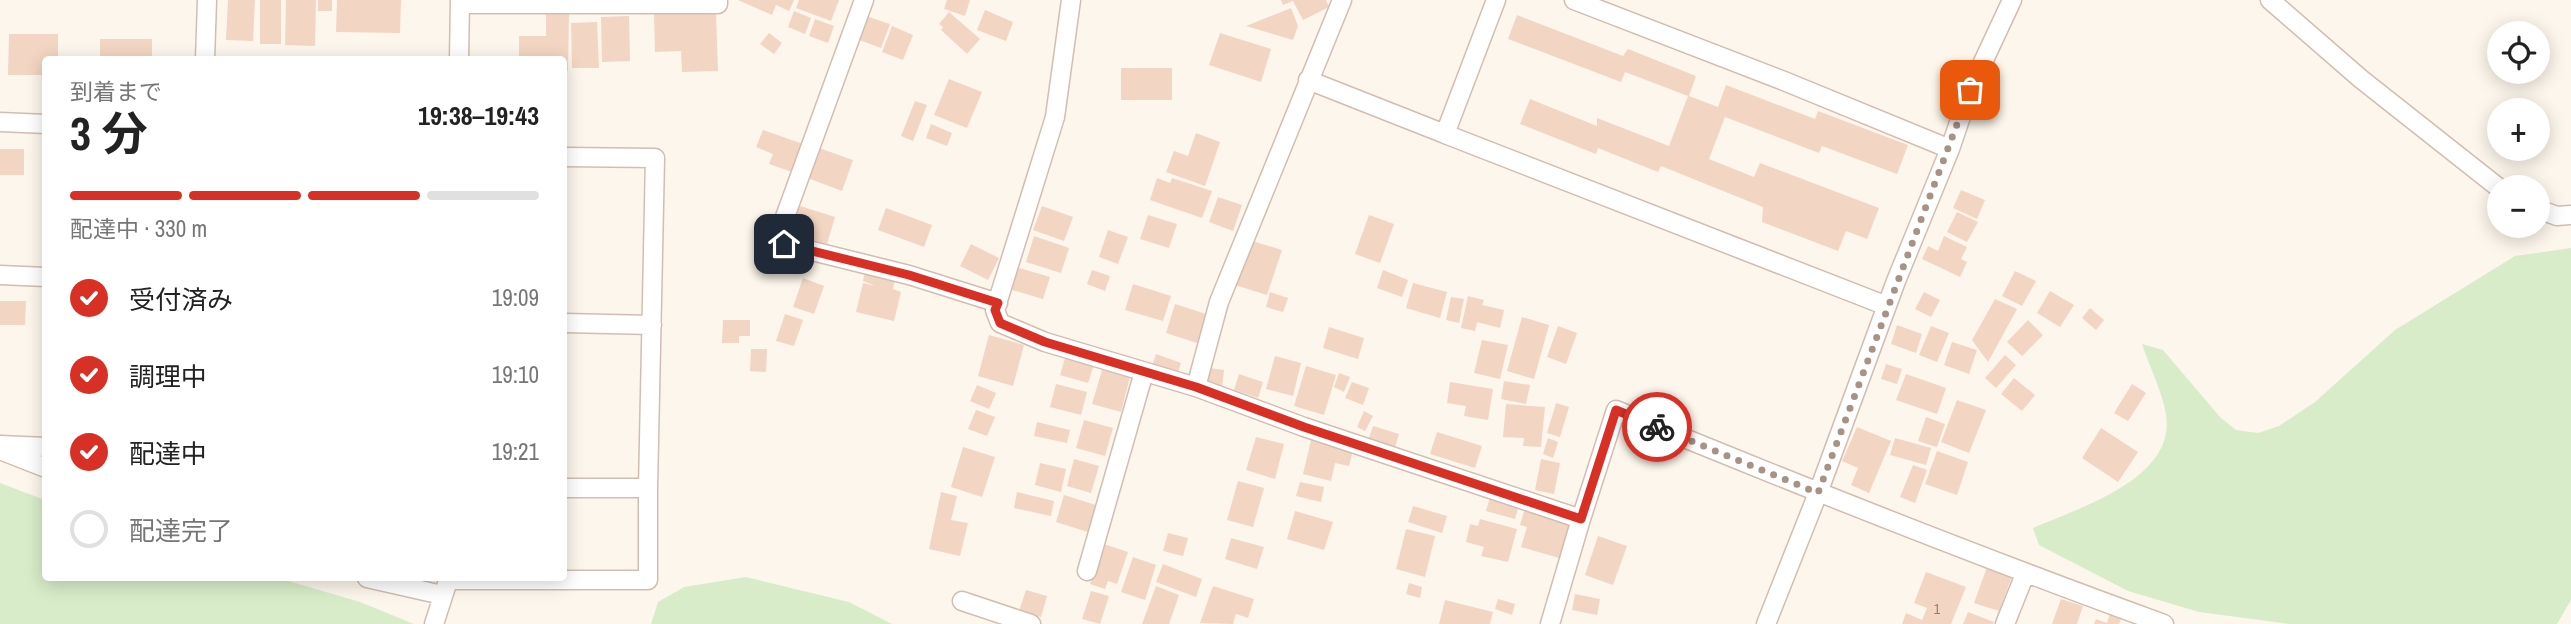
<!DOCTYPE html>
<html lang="ja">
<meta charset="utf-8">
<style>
:root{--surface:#fff;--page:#f2f2f2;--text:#222;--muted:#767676;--line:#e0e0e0;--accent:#d93025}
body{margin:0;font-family:"Archivo Narrow","Noto Sans JP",sans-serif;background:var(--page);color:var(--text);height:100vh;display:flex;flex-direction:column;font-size:26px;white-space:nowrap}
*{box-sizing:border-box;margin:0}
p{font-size:23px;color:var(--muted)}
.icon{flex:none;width:38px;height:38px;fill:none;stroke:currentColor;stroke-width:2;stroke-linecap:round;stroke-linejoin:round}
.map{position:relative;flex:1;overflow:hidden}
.panel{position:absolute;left:42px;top:56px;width:525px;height:525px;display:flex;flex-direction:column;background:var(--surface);border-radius:7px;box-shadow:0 4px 18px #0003}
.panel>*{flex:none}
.fabs{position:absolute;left:2487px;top:21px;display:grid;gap:14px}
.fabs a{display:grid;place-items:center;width:63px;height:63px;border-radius:50%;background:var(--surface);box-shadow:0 4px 18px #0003;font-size:35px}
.pin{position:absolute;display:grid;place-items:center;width:60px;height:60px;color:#fff;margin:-30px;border-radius:14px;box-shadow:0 4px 10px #0006}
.courier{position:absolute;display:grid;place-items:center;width:70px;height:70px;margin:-35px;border:5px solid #d93025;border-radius:50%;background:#fff;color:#222;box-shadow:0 2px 9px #0007}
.overview em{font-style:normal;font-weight:700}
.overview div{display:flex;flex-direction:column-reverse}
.overview{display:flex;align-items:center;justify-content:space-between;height:119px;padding:0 28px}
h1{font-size:46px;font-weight:700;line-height:52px}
.bar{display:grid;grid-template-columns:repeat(4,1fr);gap:10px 7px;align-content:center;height:84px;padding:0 28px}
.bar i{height:9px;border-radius:5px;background:var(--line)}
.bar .on{background:var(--accent)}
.bar p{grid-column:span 4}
ol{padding:0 28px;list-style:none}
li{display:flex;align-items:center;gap:21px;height:77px}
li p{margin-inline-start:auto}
li .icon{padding:7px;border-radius:50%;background:var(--accent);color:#fff;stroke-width:4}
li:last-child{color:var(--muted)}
li i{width:38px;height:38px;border:4px solid var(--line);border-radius:50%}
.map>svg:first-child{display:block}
</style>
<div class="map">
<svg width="2571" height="624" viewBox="0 0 2571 624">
<rect width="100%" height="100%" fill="#fdf6ec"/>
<!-- green -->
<path fill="#d8ecc9" d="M2571,248V600L2557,624H2290L2199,612L2128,591L2039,545L2033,528C2079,508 2176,479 2166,415C2163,393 2149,366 2142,344L2163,350L2220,417L2236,430L2258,433L2279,426L2315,402L2395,330L2515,256Z
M0,483L45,500L46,578H278L360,602L414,624H0Z
M746,577L849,602L892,624H651L658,602L684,587Z"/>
<!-- building -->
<path fill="#f3d5c3" d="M228,0H255L253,41L226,40Z
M260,0H281V44H260Z
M286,0H316L315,46L285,45Z
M318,0H332V11H318Z
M337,0H401L400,33L336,32Z
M738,0H794L789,11L776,5L772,15Z
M799,0H839L831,21L796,8Z
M947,0H970L965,16L944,9Z
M1281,0H1326L1329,7L1303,20L1293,1L1283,5Z
M1291,8L1298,26L1293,40L1246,26Z
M985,10L1013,22L1006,41L977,30Z
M794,11L811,18L805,34L788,27Z
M949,12L980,39L967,54L941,30L943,27L939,24Z
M546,13H569L568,71H564V60H519V36H546Z
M716,13L718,71L682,72L681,51L655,52L654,14Z
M863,15L890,24L881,48L854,38Z
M1517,15L1623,56L1628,49L1696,76L1689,96L1718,107L1726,85L1815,119L1818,111L1908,145L1897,174L1822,146L1819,153L1725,117L1709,159L1754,177L1760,163L1879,208L1867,239L1846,231L1838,251L1762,222L1763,207L1661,166L1658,172L1598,148L1596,154L1520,124L1530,99L1597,126V118L1669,146L1688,96L1625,72L1621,82L1508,39Z
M629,16L630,61L602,62L601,17Z
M815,19L834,26L828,43L809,36Z
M597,22L599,68H572L571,23Z
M892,26L913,35L903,60L882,52Z
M769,33L782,43L774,54L760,44Z
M1220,33L1271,49L1261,82L1209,65Z
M9,34H58V60H46V75H8Z
M100,39H152V60H100Z
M1121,68H1172V100H1121Z
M949,79L982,92L967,128L934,115Z
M915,101L927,105L913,141L901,136Z
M931,124L952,133L947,146L926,138Z
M763,130L803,144L792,172L769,164L773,154L756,147Z
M1196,133L1220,142L1205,186L1166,172L1174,151L1188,156Z
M816,147L853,160L842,191L805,177Z
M0,149H24V175H0Z
M1157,178L1170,183L1172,178L1212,191L1202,218L1150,200Z
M1961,190L1985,200L1977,219L1953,208Z
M1218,197L1242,205L1233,231L1209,222Z
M794,204L835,217L827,244L785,232Z
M1042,206L1073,217L1064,241L1033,230Z
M886,208L932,225L924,247L878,230Z
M1957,212L1978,222L1967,242L1947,232Z
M1148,215L1177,224L1169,248L1140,239Z
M1369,215L1394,224L1380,263L1355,254Z
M1108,230L1128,237L1118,264L1099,257Z
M1034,236L1069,248L1061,273L1026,262Z
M1944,236L1967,247L1961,259L1967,262L1960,277L1922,259L1928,246L1938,251Z
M1249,240L1282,250L1267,295L1235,285Z
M971,244L999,258L988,280L960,266Z
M866,267L896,275L893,289L901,292L894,321L856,312L863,283L876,286L863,281Z
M1016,267L1050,277L1043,299L1009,289Z
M1092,270L1110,276L1105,291L1087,284Z
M1383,270L1408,280L1402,297L1377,288Z
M2015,271L2036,281L2022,306L2002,296Z
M803,278L824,286L814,314L793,307Z
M1413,283L1447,292L1440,318L1406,308Z
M1133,284L1171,296L1163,321L1125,310Z
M2050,291L2074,305L2060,327L2037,313Z
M1270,292L1288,298L1283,312L1266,307Z
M1924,292L1940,300L1931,317L1915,309Z
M1468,296L1484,300L1482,305L1504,310L1500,328L1477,322L1475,331L1461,328Z
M1451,297L1464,299L1459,323L1446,320Z
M1995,299L2017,309L1988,362L1972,340Z
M0,301H26L25,325H0Z
M1175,304L1209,315L1200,344L1166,333Z
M2090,308L2104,320L2096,330L2082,318Z
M785,314L803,320L794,346L776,341Z
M1522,317L1549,325L1534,379L1507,371Z
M723,320H750V336H739V343H722Z
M2028,320L2043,335L2022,356L2007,342Z
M1897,325L1922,334L1916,353L1891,344Z
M1558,326L1577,333L1566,364L1547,357Z
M1931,326L1949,333L1937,362L1919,355Z
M1329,327L1364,338L1358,359L1323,348Z
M989,335L1024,345L1013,386L978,376Z
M1482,340L1508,345L1500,379L1474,373Z
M1952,342L1977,350L1969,374L1944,365Z
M751,349H767L766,372L750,371Z
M1156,354L1181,363L1176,378L1151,369Z
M1066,355L1094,364L1088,383L1060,375Z
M2005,355L2016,365L1996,388L1985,378Z
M1275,356L1301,363L1293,396L1266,389Z
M1886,364L1902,369L1897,384L1881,379Z
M1306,366L1336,375L1324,415L1294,406Z
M1209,368L1224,370L1222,388L1206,386Z
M1102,370L1130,377L1121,412L1092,404Z
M1339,373L1350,377L1344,392L1334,387Z
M1239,374L1263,382L1258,398L1234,390Z
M1906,374L1946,388L1937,414L1896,400Z
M2014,378L2035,395L2022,411L2001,394Z
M1504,381L1530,385L1526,404L1501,399Z
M1352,382L1369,388L1363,405L1345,398Z
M1450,382L1493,389L1488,420L1464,416L1466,406L1447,403Z
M1056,384L1087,392L1081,415L1050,407Z
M2132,384L2146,393L2128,421L2114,413Z
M977,385L996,393L989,409L970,401Z
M1957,400L1986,410L1969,453L1941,442Z
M1556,403L1569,407L1560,437L1547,433Z
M1506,404L1545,407L1541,447L1523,446L1524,438L1503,437Z
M976,410L995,417L987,436L968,429Z
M1364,411L1373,416L1365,431L1357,427Z
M1926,417L1945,424L1937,447L1918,441Z
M1084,420L1113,428L1105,456L1076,448Z
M1037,422L1070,430L1067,443L1034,436Z
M1373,426L1399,434L1395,447L1369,438Z
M1857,427L1891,441L1869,493L1851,485L1858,468L1842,461Z
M2101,428L2138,452L2118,482L2082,458Z
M1437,432L1482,446L1475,468L1430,454Z
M1256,437L1284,444L1275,479L1246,470Z
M1548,438L1558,442L1553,458L1543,454Z
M1895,438L1931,448L1926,465L1890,455Z
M1311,440L1353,450L1349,466L1335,463L1331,481L1303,474Z
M963,447L995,457L982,497L951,487Z
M1937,451L1968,462L1957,495L1925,484Z
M1074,459L1099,466L1091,493L1067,486Z
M1541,459L1560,463L1554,494L1535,490Z
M1040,463L1066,469L1061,492L1035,485Z
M1913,465L1927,470L1915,503L1900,497Z
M1238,481L1264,488L1253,527L1227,520Z
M1300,482L1324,487L1321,502L1296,496Z
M941,492L957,496L951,520L968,523L960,556L929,549Z
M1017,492L1054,501L1051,516L1014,508Z
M1064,495L1099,506L1091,533L1056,522Z
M1490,497L1519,505L1515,519L1486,511Z
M1413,506L1447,516L1442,533L1408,522Z
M1525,508L1570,521L1559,558L1521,547L1527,527L1520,525Z
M1295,511L1333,522L1324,550L1287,539Z
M1480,519L1517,529L1508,562L1481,556L1484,547L1466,542L1470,524L1478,526Z
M1406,529L1435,536L1425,577L1396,569Z
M1168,533L1188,538L1183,556L1163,551Z
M1598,536L1627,546L1613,585L1585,575Z
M1231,538L1264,547L1257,569L1225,559Z
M1104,544L1128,552L1117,584L1108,581L1105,589L1090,584Z
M1133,557L1156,565L1145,600L1121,592Z
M1163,564L1202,579L1196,597L1156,582Z
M1987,567L2012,576L1999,611L1974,603Z
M1926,572L1966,587L1951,624H1902L1906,613L1922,620L1927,608L1914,603Z
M1409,583L1422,587L1420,598L1406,594Z
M1156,586L1179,595L1169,624H1142Z
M1213,586L1254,599L1248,618L1236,614L1233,624L1200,623Z
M1026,590L1047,596L1041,617L1019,611Z
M1091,591L1109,596L1100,624L1082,619Z
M1575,594L1600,599L1597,615L1572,610Z
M1498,599L1515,604L1512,615L1495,609Z
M2061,599L2083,606L2077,624H2052Z
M1445,600L1493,612L1490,624H1439Z
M1968,612L1994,622L1993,624H1963Z
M2110,613L2122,617L2119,624H2094L2096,619L2107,623Z"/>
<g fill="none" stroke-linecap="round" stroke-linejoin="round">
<defs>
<path id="street" d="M864,0L778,236L779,241L784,244L909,275L998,303
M1071,0L1055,117L995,310L1000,323L1045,342L1196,387L1304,427L1581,519
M1496,0L1445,134L1887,306
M1574,0L1784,81L1950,149
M2270,0L2361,79L2499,188
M460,4H718V0
M205,60L207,0
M459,60L460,0
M1308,80L1445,134
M0,122L46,124
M2538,209L2557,216L2571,215
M0,275L46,277
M564,323L652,325
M1196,387L1219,302L1342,0
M0,445L46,447
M0,450L46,468
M564,488H648
M1087,571L1144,372
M367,578L442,595
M449,580H648V488L655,158L564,157
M962,601L1031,624
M434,624L447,584
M1550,624L1581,519L1616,410C1798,485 1979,557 2164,624
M1766,624L1818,493L1896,281L1950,149L1970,90L2012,0
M2005,624L2025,574"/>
</defs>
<!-- street casing -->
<use href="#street" stroke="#d1beb0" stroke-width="21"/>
<!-- street -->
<use href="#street" stroke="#fff" stroke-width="18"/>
</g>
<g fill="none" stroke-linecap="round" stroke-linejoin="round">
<!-- done -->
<path stroke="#a89285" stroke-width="7" stroke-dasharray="0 12.6" d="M1657,427L1818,493L1970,90"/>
<!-- route -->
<path stroke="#d93025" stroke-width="9" d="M784,244L909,275L998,303L995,310L1000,323L1045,342L1196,387L1304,427L1581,519L1616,410L1657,427"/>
</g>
<g text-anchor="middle" stroke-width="6" stroke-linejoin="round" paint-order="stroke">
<!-- number labels -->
<g font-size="14" fill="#987a6a">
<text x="1937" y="614">1</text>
</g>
</g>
</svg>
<div class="fabs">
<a><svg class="icon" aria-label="locate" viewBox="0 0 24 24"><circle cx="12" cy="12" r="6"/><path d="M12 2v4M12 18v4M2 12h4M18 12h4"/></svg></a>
<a>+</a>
<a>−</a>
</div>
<div class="pin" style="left:1970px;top:90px;background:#ea580c"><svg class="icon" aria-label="bag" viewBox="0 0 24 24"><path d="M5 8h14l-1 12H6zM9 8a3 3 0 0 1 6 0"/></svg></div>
<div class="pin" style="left:784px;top:244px;background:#1f2937"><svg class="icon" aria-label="home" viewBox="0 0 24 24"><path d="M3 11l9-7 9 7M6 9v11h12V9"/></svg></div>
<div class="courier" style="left:1657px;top:427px"><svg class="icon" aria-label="bike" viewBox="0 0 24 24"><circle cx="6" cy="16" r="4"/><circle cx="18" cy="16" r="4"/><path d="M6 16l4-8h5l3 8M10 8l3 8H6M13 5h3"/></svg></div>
<section class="panel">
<div class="overview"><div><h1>3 分</h1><p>到着まで</p></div><em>19:38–19:43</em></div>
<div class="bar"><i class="on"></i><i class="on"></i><i class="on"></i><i></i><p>配達中 · 330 m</p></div>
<ol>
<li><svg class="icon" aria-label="check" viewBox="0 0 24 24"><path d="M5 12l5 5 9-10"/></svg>受付済み<p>19:09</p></li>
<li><svg class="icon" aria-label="check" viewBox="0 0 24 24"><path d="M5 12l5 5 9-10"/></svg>調理中<p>19:10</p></li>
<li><svg class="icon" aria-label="check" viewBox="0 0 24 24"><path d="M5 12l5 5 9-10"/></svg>配達中<p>19:21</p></li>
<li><i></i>配達完了</li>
</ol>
</section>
</div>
